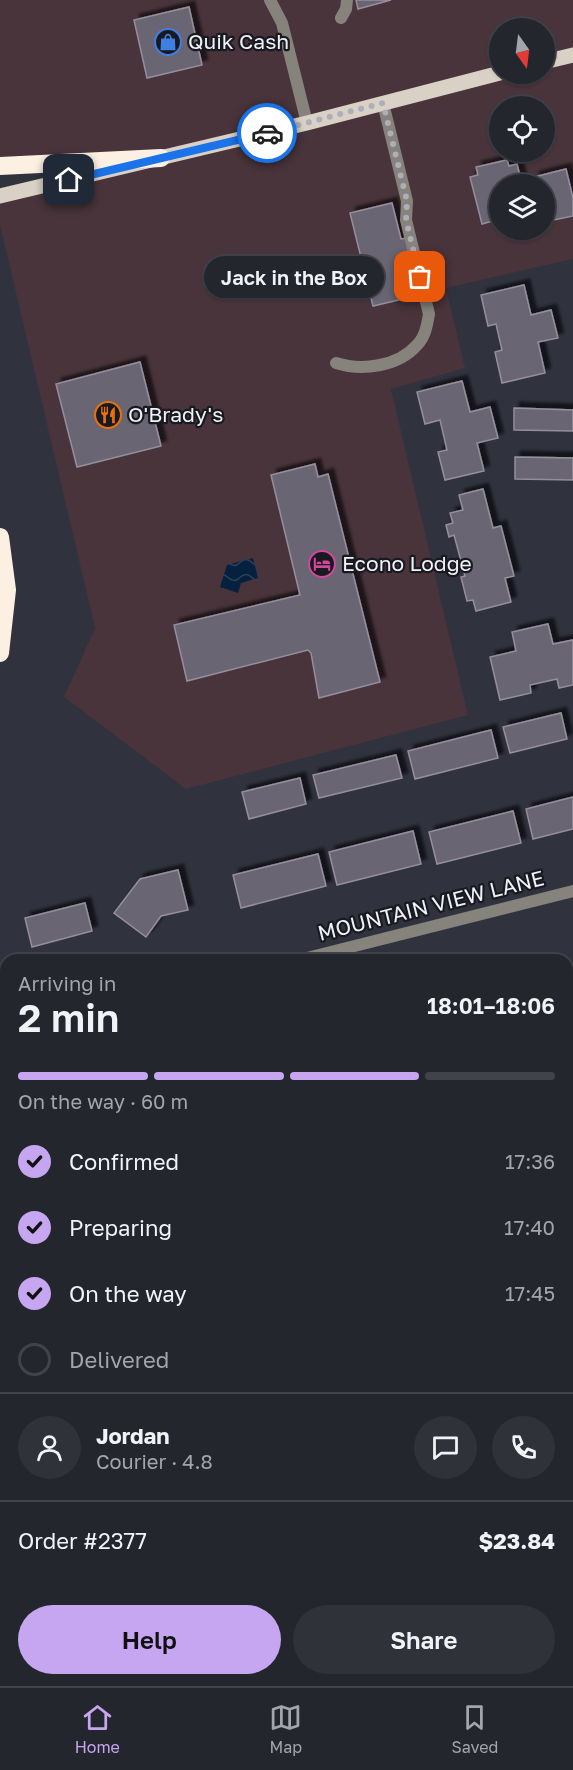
<!DOCTYPE html>
<meta charset="utf-8">
<style>
:root{--surface:#24262e;--page:#30323a;--text:#f1f3f6;--muted:#a3a5aa;--line:#41434a;--accent:#c6a6f0}
body{margin:0;font-family:"Golos Text",sans-serif;background:var(--page);color:var(--text);height:100vh;display:flex;flex-direction:column;font-size:22px;white-space:nowrap}
*{box-sizing:border-box;margin:0}
p{font-size:20px;color:var(--muted)}
.icon{flex:none;width:33px;height:33px;fill:none;stroke:currentColor;stroke-width:2;stroke-linecap:round;stroke-linejoin:round}
.map{position:relative;flex:1;overflow:hidden}
.side{position:absolute;left:0px;top:954px;width:573px;height:732px;display:flex;flex-direction:column;background:var(--surface);border-radius:18px 18px 0 0;box-shadow:0 2px 4px #0004,0 0 0 2px var(--line)}
.side>*{flex:none}
.needle{width:39px;rotate:166deg}
.buttons{position:absolute;left:489px;top:18px;display:grid;gap:12px}
.buttons a{display:grid;place-items:center;width:66px;height:66px;border-radius:50%;background:var(--surface);box-shadow:0 2px 4px #0004,0 0 0 2px var(--line);font-size:30px}
.pin{position:absolute;display:grid;place-items:center;width:51px;height:51px;color:#fff;margin:-26px;border-radius:12px;box-shadow:0 3px 9px #0006}
.courier{position:absolute;display:grid;place-items:center;width:60px;height:60px;margin:-30px;border:4px solid #1a73e8;border-radius:50%;background:#fff;color:#222;box-shadow:0 2px 8px #0007}
.bubble{position:absolute;height:42px;border-radius:21px;background:var(--surface);box-shadow:0 2px 4px #0004,0 0 0 2px var(--line);font-size:20px;font-weight:600;line-height:42px;text-align:center}
.summary em{font-style:normal;font-weight:600}
.summary div{display:flex;flex-direction:column-reverse}
.summary{display:flex;align-items:center;justify-content:space-between;height:102px;padding:0 18px}
h1{font-size:39px;font-weight:600;line-height:45px}
.bar{display:grid;grid-template-columns:repeat(4,1fr);gap:9px 6px;align-content:center;height:72px;padding:0 18px}
.bar i{height:8px;border-radius:4px;background:var(--line)}
.bar .on{background:var(--accent)}
.bar p{grid-column:span 4}
.line{display:flex;align-items:center;gap:15px;padding:0 18px;border-top:2px solid var(--line)}
.line div{flex:1}
.round{display:grid;place-items:center;flex:none;width:63px;height:63px;border-radius:32px;background:var(--page)}
ol{padding:0 18px;list-style:none}
li{display:flex;align-items:center;gap:18px;height:66px}
li p{margin-inline-start:auto}
li .icon{padding:6px;border-radius:50%;background:var(--accent);color:#111;stroke-width:4}
li:last-child{color:var(--muted)}
li i{width:33px;height:33px;border:3px solid var(--line);border-radius:50%}
.cta{display:flex;gap:12px;margin-top:auto;padding:12px 18px}
.cta a{flex:1;height:69px;border-radius:36px;background:var(--accent);color:#111;font-size:24px;font-weight:600;line-height:69px;text-align:center}
.cta a+a{background:var(--page);color:var(--text)}
.tabs{display:flex;justify-content:space-around;align-items:center;height:84px;border-top:2px solid var(--line);background:var(--surface);font-size:16px;color:var(--muted)}
.tabs a{display:grid;justify-items:center;gap:3px}
.tabs .on{color:var(--accent)}
.map>svg:first-child{display:block}
</style>
<div class="map">
<svg width="573" height="1686" viewBox="0 0 573 1686">
<defs>
<pattern id="water-waves" width="16" height="10" patternUnits="userSpaceOnUse" patternTransform="scale(1.5)"><rect width="16" height="10" fill="#06203f"/><path d="M0 5q4-4 8 0t8 0" fill="none" stroke="#2b415c"/></pattern>
<filter id="shadow"><feDropShadow dx="5.5" dy="-5.5" stdDeviation="1.5" flood-color="#0009"/></filter>
</defs>
<rect width="100%" height="100%" fill="#30323e"/>
<!-- commercial -->
<path fill="#48343a" fill-rule="evenodd" d="M0,0H573V259L446,288L465,368L391,389L468,715L186,789L64,697L95,628L0,225V196L146,160L0,166ZM500,28H544V74H500ZM500,106H544V152H500ZM500,184H544V230H500Z"/>
<!-- water -->
<path fill="url(#water-waves)" d="M253,558L258,578L241,583L238,593L220,587L227,565Z"/>
<!-- building -->
<path fill="#6b6573" stroke="#958e9d" stroke-width="1.5" filter="url(#shadow)" d="M356,0H391L358,9Z
M189,7L202,65L147,78L134,20Z
M507,160L509,166L517,164L522,184H500V219L482,224L470,177L478,175L476,167Z
M566,169L573,198V216L544,222V184H536L534,177Z
M392,203L401,239L407,238L410,252L406,253L416,296L373,306L350,213Z
M524,285L531,315L551,310L558,338L538,342L545,373L502,383L495,352L502,350L496,324L488,326L481,295Z
M140,362L161,446L77,467L56,384Z
M462,381L470,412L490,407L498,438L477,443L484,471L445,480L438,452L447,450L440,420L425,424L417,392Z
M514,408L573,410V431L514,430Z
M515,457L573,458V480L515,479Z
M315,464L318,477L328,474L380,682L319,698L311,653L308,650L187,681L174,625L300,595L271,475Z
M483,489L493,528L501,526L514,576L505,578L511,602L476,611L473,600L467,601L461,577L465,576L454,535L449,537L446,525L453,523L450,513L463,510L459,495Z
M548,624L553,644L573,640V685L559,688L557,679L530,685L531,693L500,700L490,657L516,651L512,632Z
M561,713L567,739L510,753L503,727Z
M491,730L498,758L415,779L408,751Z
M396,755L402,778L319,798L313,775Z
M300,778L306,804L249,819L242,792Z
M573,797V829L533,839L526,809Z
M513,811L521,843L437,864L429,832Z
M413,831L421,864L337,885L329,852Z
M318,854L326,886L241,908L233,875Z
M178,870L188,910L161,916L146,937L114,913L140,879Z
M85,903L92,931L32,947L25,918Z
M573,996V1054L567,1055V997Z
M6,1117V1180L0,1181V1118Z
M5,1226L6,1285L0,1286V1227Z
M6,1299V1361H5L0,1342V1301Z
M153,1680H438L440,1686H155Z"/>
<g fill="none" stroke-linecap="round" stroke-linejoin="round">
<!-- path -->
<path stroke="#6b6c77" stroke-width="4" stroke-dasharray="4.5 4.5" stroke-linecap="butt" d="M567,1217L573,1216
M116,1680L119,1686
M452,1680L453,1686
M456,1680L461,1686"/>
<!-- lane -->
<path stroke="#86827c" stroke-width="12" d="M341,18L346,9L347,0
M336,363C361,371 398,367 417,345C425,337 427,326 429,314L406,220L407,201L383,103"/>
<!-- street -->
<path stroke="#86827c" stroke-width="12" d="M270,0L282,23L307,123
M299,960L573,891
M0,1036L6,1034
M0,1509L6,1523
M86,1680L89,1686"/>
<!-- primary -->
<path stroke="#d9d1c5" stroke-width="15" d="M544,62L573,55
M0,196L307,123L500,73"/>
<!-- highway -->
<path stroke="#fbf0e2" stroke-width="18" d="M0,166L161,158
M0,537L7,590L0,653"/>
</g>
<g fill="none" stroke-linecap="round" stroke-linejoin="round">
<!-- done -->
<path stroke="#adaeb8" stroke-width="6" stroke-dasharray="0 10.8" d="M267,133L383,103L407,201L406,220L420,277"/>
<!-- route -->
<path stroke="#1a73e8" stroke-width="8" d="M69,180L267,133"/>
</g>
<!-- icons -->
<defs>
<symbol id="shop-ring" viewBox="-11 -11 22 22"><circle r="9.5" fill="#191a20" stroke="#3f7fe0" stroke-width="1.5"/><path d="M-5-2.5h2.3a2.7 3.5 0 0 1 5.4 0H5L5.5 6h-11ZM-1.5-2.5h3a1.5 2.3 0 0 0-3 0Z" fill="#3f7fe0"/></symbol>
<symbol id="restaurant-ring" viewBox="-11 -11 22 22"><circle r="9.5" fill="#191a20" stroke="#e8710a" stroke-width="1.5"/><path d="M-5-6h1v4h1v-4h1v4h1v-4h1v5L-1.5 .5V6h-2V.5L-5-1ZM5-6V6H3V1.5H1.5Q1.5-4 5-6Z" fill="#e8710a"/></symbol>
<symbol id="hotel-ring" viewBox="-11 -11 22 22"><circle r="9.5" fill="#191a20" stroke="#d1479c" stroke-width="1.5"/><path d="M-6-4.5h1.5V1H6V5H4.5V3h-9V5H-6ZM-4 0a1.8 1.8 0 1 1 3.6 0ZM.5 0V-2.5h3Q6-2.5 6 0Z" fill="#d1479c"/></symbol>
</defs>
<g fill-rule="evenodd">
<use href="#shop-ring" x="153" y="27" width="30" height="30"/>
<use href="#restaurant-ring" x="93" y="400" width="30" height="30"/>
<use href="#hotel-ring" x="307" y="549" width="30" height="30"/>
</g>
<g text-anchor="middle" stroke-width="4.5" stroke-linejoin="round" paint-order="stroke">
<!-- poi labels -->
<g font-size="21" fill="#f0f1f9" stroke="#191a20" text-anchor="start">
<text x="188" y="49">Quik Cash</text>
<text x="128" y="422">O'Brady's</text>
<text x="342" y="571">Econo Lodge</text>
</g>
<!-- street labels -->
<g font-size="21" fill="#f0f1f9" stroke="#191a20">
<text transform="translate(431 906) rotate(-14)" y="7">MOUNTAIN VIEW LANE</text>
</g>
</g>
</svg>
<div class="buttons">
<a><svg class="needle" viewBox="-14 -14 28 28"><path d="M0-13l5 13h-10z" fill="#e53935"/><path d="M0 13l5-13h-10z" fill="#a3a5aa"/></svg></a>
<a><svg class="icon" aria-label="locate" viewBox="0 0 24 24"><circle cx="12" cy="12" r="6"/><path d="M12 2v4M12 18v4M2 12h4M18 12h4"/></svg></a>
<a><svg class="icon" aria-label="layers" viewBox="0 0 24 24"><path d="M12 4l9 5-9 5-9-5zM3 14l9 5 9-5"/></svg></a>
</div>
<div class="pin" style="left:420px;top:277px;background:#ea580c"><svg class="icon" aria-label="bag" viewBox="0 0 24 24"><path d="M5 8h14l-1 12H6zM9 8a3 3 0 0 1 6 0"/></svg></div>
<div class="pin" style="left:69px;top:180px;background:#1f2937"><svg class="icon" aria-label="home" viewBox="0 0 24 24"><path d="M3 11l9-7 9 7M6 9v11h12V9"/></svg></div>
<div class="courier" style="left:267px;top:133px"><svg class="icon" aria-label="car" viewBox="0 0 24 24"><path d="M5 17H2v-5l4-1 3-4h7l3 4 3 1v5h-3M9 17h6M6 11h13"/><circle cx="7" cy="17" r="2"/><circle cx="17" cy="17" r="2"/></svg></div>
<div class="bubble" style="left:204px;top:256px;width:180px">Jack in the Box</div>
<section class="side">
<div class="summary"><div><h1>2 min</h1><p>Arriving in</p></div><em>18:01–18:06</em></div>
<div class="bar"><i class="on"></i><i class="on"></i><i class="on"></i><i></i><p>On the way · 60 m</p></div>
<ol>
<li><svg class="icon" aria-label="check" viewBox="0 0 24 24"><path d="M5 12l5 5 9-10"/></svg>Confirmed<p>17:36</p></li>
<li><svg class="icon" aria-label="check" viewBox="0 0 24 24"><path d="M5 12l5 5 9-10"/></svg>Preparing<p>17:40</p></li>
<li><svg class="icon" aria-label="check" viewBox="0 0 24 24"><path d="M5 12l5 5 9-10"/></svg>On the way<p>17:45</p></li>
<li><i></i>Delivered</li>
</ol>
<div class="line" style="height:108px"><a class="round"><svg class="icon" aria-label="person" viewBox="0 0 24 24"><circle cx="12" cy="8" r="4"/><path d="M4 21q1-7 8-7t8 7"/></svg></a><div><b>Jordan</b><p>Courier · 4.8</p></div><a class="round"><svg class="icon" aria-label="chat" viewBox="0 0 24 24"><path d="M4 5h16v11H9l-5 4z"/></svg></a><a class="round"><svg class="icon" aria-label="phone" viewBox="0 0 24 24"><path d="M5 4h4l2 5-3 2q2 4 5 5l2-3 5 2v4C11 20 4 13 5 4z"/></svg></a></div>
<div class="line" style="height:78px"><div>Order #2377</div><b>$23.84</b></div>
<div class="cta"><a>Help</a><a>Share</a></div>
</section>
</div>
<nav class="tabs">
<a class="on"><svg class="icon" aria-label="home" viewBox="0 0 24 24"><path d="M3 11l9-7 9 7M6 9v11h12V9"/></svg>Home</a>
<a><svg class="icon" aria-label="map" viewBox="0 0 24 24"><path d="M3 6l6-2 6 2 6-2v14l-6 2-6-2-6 2zM9 4v14M15 6v14"/></svg>Map</a>
<a><svg class="icon" aria-label="saved" viewBox="0 0 24 24"><path d="M7 4h10v16l-5-4-5 4z"/></svg>Saved</a>
</nav>
